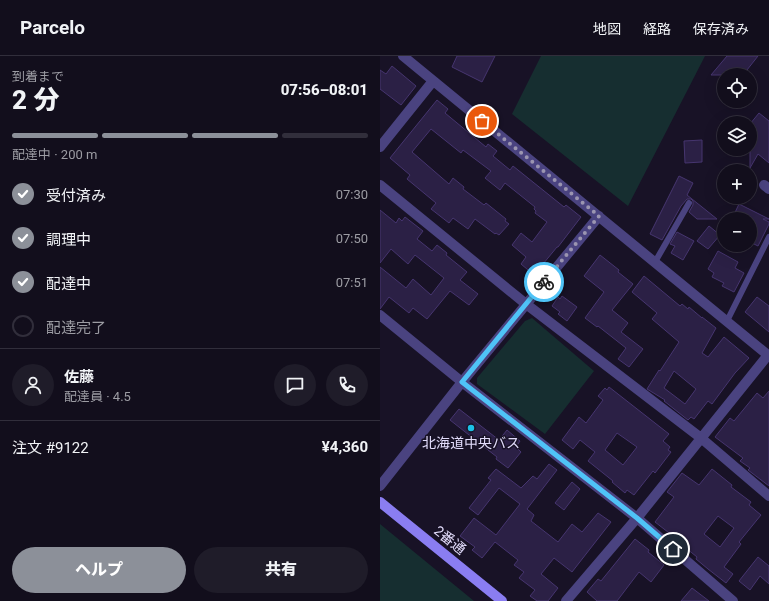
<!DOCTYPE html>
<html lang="ja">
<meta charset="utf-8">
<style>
:root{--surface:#120e1c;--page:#1f1c29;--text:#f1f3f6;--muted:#9c9ca3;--line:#312e3b;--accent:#8c9099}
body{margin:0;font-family:Roboto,"Noto Sans JP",sans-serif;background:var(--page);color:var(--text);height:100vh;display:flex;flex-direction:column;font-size:15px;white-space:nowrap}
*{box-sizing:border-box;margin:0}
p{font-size:13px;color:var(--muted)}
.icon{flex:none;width:22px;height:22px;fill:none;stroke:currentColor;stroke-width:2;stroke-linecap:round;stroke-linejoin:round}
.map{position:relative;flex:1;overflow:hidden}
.side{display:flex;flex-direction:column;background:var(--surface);width:380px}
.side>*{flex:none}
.buttons{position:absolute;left:337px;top:12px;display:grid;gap:8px}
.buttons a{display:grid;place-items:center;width:40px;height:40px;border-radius:50%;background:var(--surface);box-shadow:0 4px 16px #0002,0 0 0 1px var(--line);font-size:20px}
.pin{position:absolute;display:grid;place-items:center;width:34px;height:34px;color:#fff;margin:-17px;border:2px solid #fff;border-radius:50%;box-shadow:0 1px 4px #0007}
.courier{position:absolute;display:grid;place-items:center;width:40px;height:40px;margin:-20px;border:3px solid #4fc3f7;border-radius:50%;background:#fff;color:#222;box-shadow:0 1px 5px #0007}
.overview em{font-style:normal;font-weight:800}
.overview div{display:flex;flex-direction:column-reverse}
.overview{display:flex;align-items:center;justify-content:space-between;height:68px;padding:0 12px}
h1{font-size:26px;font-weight:800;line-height:30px}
.bar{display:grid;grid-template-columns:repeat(4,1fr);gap:6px 4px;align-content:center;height:48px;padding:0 12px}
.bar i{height:5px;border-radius:3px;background:var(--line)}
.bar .on{background:var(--accent)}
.bar p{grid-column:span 4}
.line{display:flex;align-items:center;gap:10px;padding:0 12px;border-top:1px solid var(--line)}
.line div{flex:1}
.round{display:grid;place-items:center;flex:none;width:42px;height:42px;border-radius:21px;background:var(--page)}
ol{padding:0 12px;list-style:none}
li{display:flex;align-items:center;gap:12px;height:44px}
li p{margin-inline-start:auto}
li .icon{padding:4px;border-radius:50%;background:var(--accent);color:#fff;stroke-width:4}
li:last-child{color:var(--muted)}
li i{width:22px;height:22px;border:2px solid var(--line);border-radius:50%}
.primary-button{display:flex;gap:8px;margin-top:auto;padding:8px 12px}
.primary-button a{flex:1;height:46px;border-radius:24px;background:var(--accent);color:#fff;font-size:16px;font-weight:800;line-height:46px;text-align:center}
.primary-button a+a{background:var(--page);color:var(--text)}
header{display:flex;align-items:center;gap:24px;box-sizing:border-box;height:56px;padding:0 20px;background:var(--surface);border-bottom:1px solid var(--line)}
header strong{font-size:19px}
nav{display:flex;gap:22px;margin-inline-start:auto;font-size:14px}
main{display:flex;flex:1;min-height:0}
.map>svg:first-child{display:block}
</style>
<header>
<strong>Parcelo</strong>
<nav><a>地図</a><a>経路</a><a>保存済み</a></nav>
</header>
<main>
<section class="side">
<div class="overview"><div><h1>2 分</h1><p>到着まで</p></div><em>07:56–08:01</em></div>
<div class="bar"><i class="on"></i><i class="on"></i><i class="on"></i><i></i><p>配達中 · 200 m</p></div>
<ol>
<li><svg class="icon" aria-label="check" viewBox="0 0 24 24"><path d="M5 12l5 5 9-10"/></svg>受付済み<p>07:30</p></li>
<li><svg class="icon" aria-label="check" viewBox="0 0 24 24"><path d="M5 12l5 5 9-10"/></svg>調理中<p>07:50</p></li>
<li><svg class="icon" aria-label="check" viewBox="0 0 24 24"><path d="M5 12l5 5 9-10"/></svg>配達中<p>07:51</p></li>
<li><i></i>配達完了</li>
</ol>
<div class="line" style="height:72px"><a class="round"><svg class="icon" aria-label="person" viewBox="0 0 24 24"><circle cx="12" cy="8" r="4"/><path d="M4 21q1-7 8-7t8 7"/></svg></a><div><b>佐藤</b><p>配達員 · 4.5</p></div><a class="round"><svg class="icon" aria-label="chat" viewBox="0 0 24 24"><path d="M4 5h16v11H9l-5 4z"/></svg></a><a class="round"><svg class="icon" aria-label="phone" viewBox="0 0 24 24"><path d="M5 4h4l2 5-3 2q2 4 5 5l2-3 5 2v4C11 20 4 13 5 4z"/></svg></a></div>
<div class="line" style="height:52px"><div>注文 #9122</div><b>¥4,360</b></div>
<div class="primary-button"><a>ヘルプ</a><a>共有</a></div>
</section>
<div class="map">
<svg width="389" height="545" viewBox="0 0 389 545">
<rect width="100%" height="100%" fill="#181226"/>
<!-- green -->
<path fill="#162e30" d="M161,0H325L248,150L132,58Z
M152,262L214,315L165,378L97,328V322L145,265Z
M0,468L94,545H0Z"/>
<!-- building -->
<path fill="#2b2045" stroke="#46356f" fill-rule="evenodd" d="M77,0H115L102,26L72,11Z
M347,0H378L363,19H331Z
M12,10L36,30L21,49L0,33V14L6,18Z
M57,44L68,53L65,57L106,91L108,88L117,95L113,100L130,114L133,110L184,151L186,149L201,161L178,191H177L154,219L141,208L146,201L132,189L141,177L152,186L167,166L155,157L156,155L154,153L155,151L125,127L120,134L105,122L111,115L83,94L81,97L51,73L32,96L69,128L73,122L84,131L83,133L104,149L106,147L126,163L125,165L129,168L119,179L116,177L115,178L95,163L88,173L73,162L69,167L51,153L56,147L27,123L30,119L10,102Z
M379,57L389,65V107L378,98L370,112V68Z
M322,84V106L305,107L304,85Z
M299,120L313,127L307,139L337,163H317L309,156L313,149V145L311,143H307L301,150L282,184L270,178Z
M359,148L389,163H383L389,166V168L378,190L370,186V163H352Z
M0,154L16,167L19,162L22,165L25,161L43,175L37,183L52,195L57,189L67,197L66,199L87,216L80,224L98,238L89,249L70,235L47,263L33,252L29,257L9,241L0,253V211L26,232L33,223L51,239L64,222L35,199L28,208L11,193L0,207Z
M329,170L340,179L328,193L317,185Z
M297,176L314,185L303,204L291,197L295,190L290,188Z
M338,195L358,206L355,212L364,217L354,236L342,230L344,227L332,221L334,217L328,213Z
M220,199L239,214L238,216L253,228L232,254L248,267L241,276L263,293L249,311L238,303L246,292L218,270L217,271L205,262L224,236L204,220Z
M264,220L300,250L302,248L308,253L309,251L322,262V261L336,272L322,297L328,301L344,281L369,302L355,317L332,348L328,345L314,363L311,361L308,364L284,345L285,344L267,333L279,314L280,315L299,286L272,263L277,257L252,236ZM294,315L316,333L305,348L284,332Z
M182,240L197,251L187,265L178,258L180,256L172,250L178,241L180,243Z
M377,241L389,250V276L365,256Z
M229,331L289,378L283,385L290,391L288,394L291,396L275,417L273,415L254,439L247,434L245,437L232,426L233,425L208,405L215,396L200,384L193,393L182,384L199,361L206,367L223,344L218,340L225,332L227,334ZM237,377L257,391L243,409L225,394Z
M389,335V430L368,414L370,412L360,405L363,402L335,381L350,362L354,365L377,337L383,342Z
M79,353L119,384L127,374L140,385L136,391L141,396L128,412L116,403L117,401L70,364Z
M169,408L177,414L147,453L154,459L151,465L178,486L192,468L202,476L218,457L231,466L192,516L174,502L161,518L178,532L168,545H157L150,540L155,534L139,522L144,516L134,509L138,504L115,486L102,502L92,494L95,491L80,480L94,462L116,479L140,448L119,432L98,459L89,452L111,424L108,422L116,413L141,432L153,420L157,423Z
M332,413L352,429L351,431L371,446L369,449L381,459L359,486L361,488L344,511L353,518L346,527L328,513L316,503L317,501L301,488L302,487L275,466L294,441L287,436L302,417L319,429ZM338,460L354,472L340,491L324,478Z
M192,426L200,433L184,454L175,447Z
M255,483L269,494L268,496L284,509L271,526L259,516L237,545H217L207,536L218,523L221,525Z
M378,501L389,510V528L380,520L370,534L359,525Z
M312,532L329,545H301Z"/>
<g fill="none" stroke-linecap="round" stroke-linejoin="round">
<!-- lane -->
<path stroke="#4a4380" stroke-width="6" d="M275,206L309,147
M347,265L389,181"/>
<!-- street -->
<path stroke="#4a4380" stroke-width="10" d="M23,0L389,300
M0,91L53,25
M0,129L146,248L321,382L389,440
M384,129L389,133
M0,259L82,326L257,462L353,545
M0,430L82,326L219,160
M186,545L257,462L388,299"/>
<!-- secondary -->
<path stroke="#8a7df1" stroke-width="10" d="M0,446L122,545"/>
</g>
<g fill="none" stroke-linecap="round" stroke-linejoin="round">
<!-- done -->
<path stroke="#9b95b0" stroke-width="4" stroke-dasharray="0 7.2" d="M102,65L219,160L164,226"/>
<!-- route -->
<path stroke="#4fc3f7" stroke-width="5" d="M164,226L82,326L257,462L293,493"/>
</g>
<!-- markers -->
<circle fill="#1cc1e7" stroke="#181226" stroke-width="1.5" cx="91" cy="372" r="4"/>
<g text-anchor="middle" stroke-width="3" stroke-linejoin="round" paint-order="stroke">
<!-- poi labels -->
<g font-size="14" fill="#e2dcfb" stroke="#181226">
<text x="91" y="392">北海道中央バス</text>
</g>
<!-- street labels -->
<g font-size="14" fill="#e2dcfb" stroke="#181226">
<text transform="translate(70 484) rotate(39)" y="5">2番通</text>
</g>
</g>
</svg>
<div class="buttons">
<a><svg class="icon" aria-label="locate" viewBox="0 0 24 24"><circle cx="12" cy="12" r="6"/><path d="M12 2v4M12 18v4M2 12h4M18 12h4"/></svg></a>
<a><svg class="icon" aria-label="layers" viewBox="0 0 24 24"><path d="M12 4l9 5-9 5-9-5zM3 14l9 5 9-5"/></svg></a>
<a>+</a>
<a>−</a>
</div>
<div class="pin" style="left:102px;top:65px;background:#ea580c"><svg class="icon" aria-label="bag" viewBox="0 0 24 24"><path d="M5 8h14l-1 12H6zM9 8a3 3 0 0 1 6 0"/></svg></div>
<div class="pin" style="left:293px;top:493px;background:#1f2937"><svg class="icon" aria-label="home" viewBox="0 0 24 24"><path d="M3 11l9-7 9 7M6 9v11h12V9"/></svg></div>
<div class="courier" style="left:164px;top:226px"><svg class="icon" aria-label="bike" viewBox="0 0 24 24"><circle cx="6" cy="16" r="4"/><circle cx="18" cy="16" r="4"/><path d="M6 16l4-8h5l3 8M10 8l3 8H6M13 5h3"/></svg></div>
</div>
</main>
